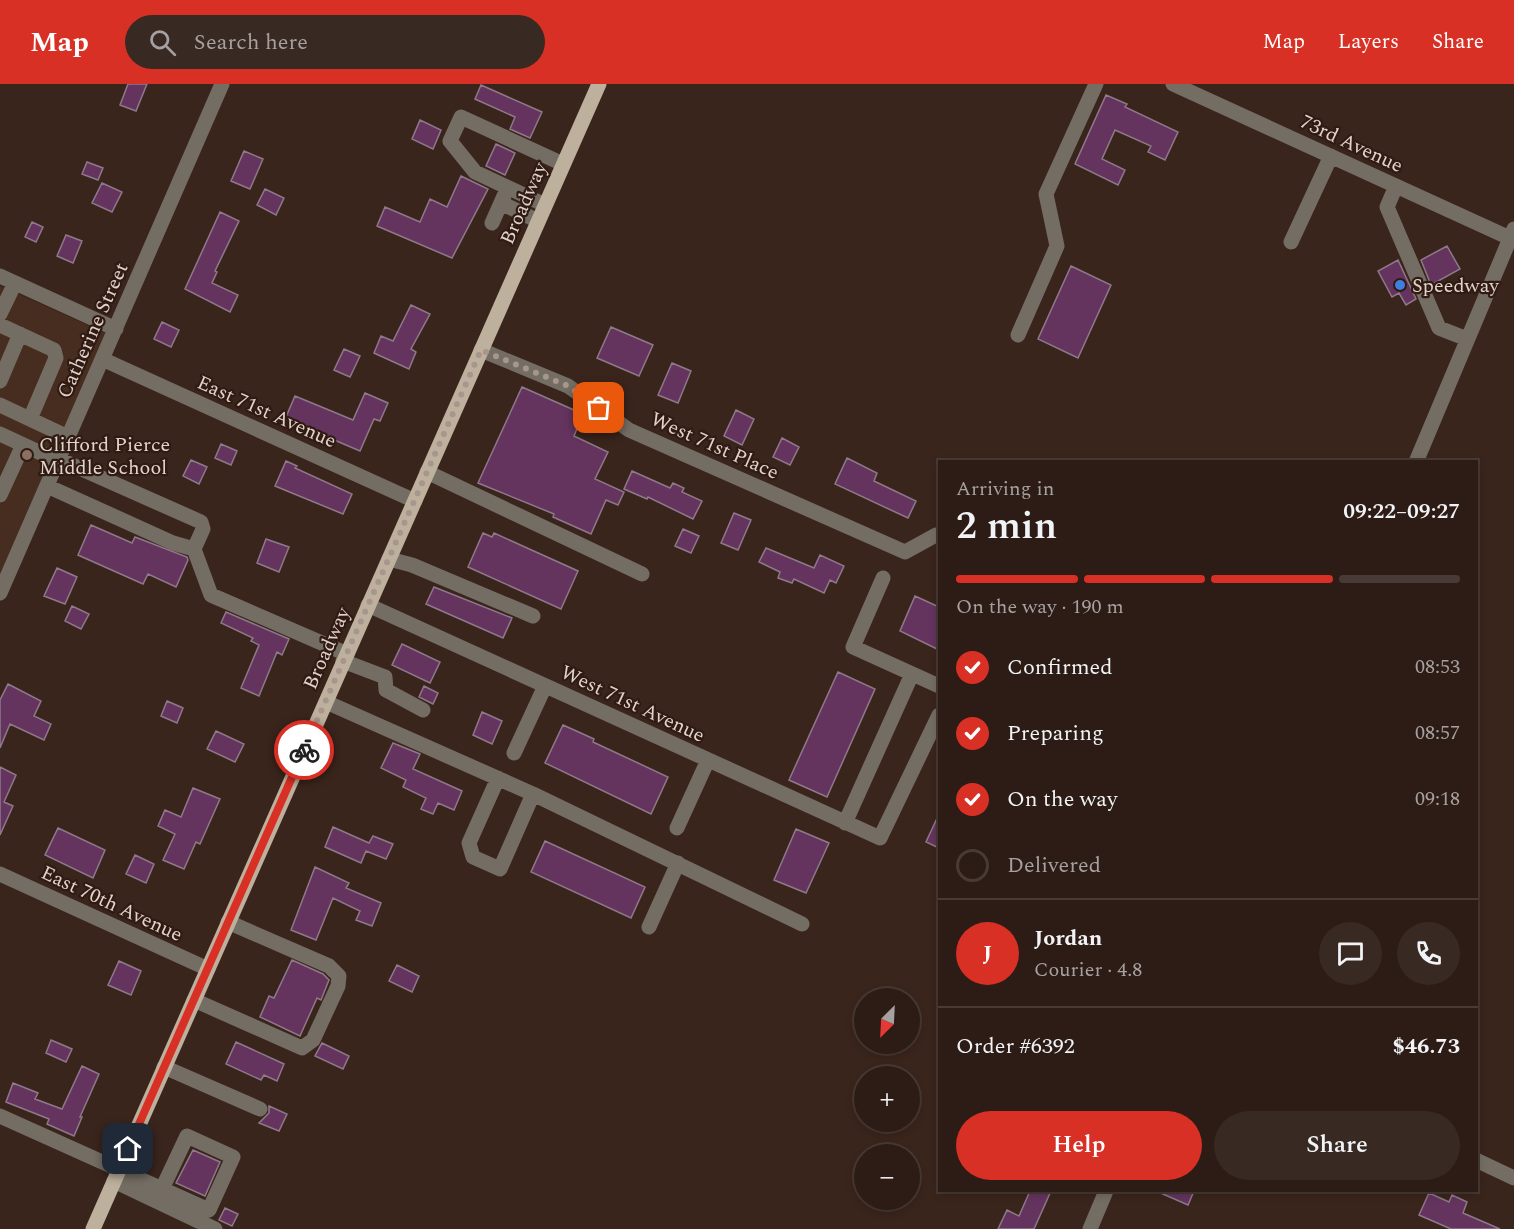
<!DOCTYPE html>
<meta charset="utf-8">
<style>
:root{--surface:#2c1c15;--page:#382922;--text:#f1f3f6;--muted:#a6a1a0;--line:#483a34;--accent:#d93025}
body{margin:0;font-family:Spectral,serif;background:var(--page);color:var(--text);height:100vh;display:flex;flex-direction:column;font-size:22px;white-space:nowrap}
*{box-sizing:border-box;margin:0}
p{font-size:20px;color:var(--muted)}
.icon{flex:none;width:33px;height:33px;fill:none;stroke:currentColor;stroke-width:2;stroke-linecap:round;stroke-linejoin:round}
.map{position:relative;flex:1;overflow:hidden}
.panel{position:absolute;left:938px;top:376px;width:540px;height:732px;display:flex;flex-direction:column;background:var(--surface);border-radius:0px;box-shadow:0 3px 9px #0003,0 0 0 2px var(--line)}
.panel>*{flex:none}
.needle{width:39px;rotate:204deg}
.controls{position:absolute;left:854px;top:904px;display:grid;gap:12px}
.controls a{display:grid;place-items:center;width:66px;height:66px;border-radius:50%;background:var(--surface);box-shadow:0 3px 9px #0003,0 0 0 2px var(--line);font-size:30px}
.pin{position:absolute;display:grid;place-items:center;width:51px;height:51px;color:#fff;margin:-26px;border-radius:12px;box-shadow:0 3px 9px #0006}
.courier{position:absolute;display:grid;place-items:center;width:60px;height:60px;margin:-30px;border:4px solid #d93025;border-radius:50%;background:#fff;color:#222;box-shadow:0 2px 8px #0007}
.overview em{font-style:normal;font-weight:600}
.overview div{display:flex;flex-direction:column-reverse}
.overview{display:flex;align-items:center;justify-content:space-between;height:102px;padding:0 18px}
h1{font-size:39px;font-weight:600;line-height:45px}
.bar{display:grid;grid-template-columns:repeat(4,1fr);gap:9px 6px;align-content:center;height:72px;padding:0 18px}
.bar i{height:8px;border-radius:4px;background:var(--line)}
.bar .active{background:var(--accent)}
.bar p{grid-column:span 4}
.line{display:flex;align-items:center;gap:15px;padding:0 18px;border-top:2px solid var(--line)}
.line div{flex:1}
.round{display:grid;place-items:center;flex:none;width:63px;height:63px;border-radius:32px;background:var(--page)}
ol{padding:0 18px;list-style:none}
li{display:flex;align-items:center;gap:18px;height:66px}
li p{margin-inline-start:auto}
li .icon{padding:6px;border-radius:50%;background:var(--accent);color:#fff;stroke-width:4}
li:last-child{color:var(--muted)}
li i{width:33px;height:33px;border:3px solid var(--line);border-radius:50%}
.primary-button{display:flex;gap:12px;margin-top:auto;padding:12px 18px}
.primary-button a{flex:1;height:69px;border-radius:36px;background:var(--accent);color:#fff;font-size:24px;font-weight:600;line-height:69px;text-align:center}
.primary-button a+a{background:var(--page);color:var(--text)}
header{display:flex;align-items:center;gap:36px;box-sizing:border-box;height:84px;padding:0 30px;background:var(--accent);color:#fff}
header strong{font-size:28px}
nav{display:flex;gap:33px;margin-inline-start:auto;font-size:21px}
.search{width:420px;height:54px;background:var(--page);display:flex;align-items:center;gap:15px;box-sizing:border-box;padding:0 21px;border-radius:33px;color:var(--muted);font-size:22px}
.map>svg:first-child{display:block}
</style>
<header>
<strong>Map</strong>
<div class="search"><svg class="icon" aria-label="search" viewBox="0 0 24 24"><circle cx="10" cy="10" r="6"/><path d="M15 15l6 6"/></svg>Search here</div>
<nav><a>Map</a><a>Layers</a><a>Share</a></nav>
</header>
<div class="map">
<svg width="1514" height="1145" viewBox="0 0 1514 1145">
<rect width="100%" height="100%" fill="#3a251c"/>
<!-- built -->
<path fill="#472c20" d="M0,202L108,250L0,492Z"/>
<!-- building -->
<path fill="#64345e" stroke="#8e798a" stroke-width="1.5" d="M128,0H147L136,27L120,21Z
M481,1L542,28L530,54L510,45L515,33L475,15Z
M1106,11L1127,20L1125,23L1178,48L1165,76L1148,68L1151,62L1115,46L1102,75L1125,86L1118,101L1075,80Z
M420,36L441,46L433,65L412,55Z
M496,60L515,69L505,91L486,82Z
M244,67L263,75L250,105L231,97Z
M87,78L103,84L98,96L82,90Z
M461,92L488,105L452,174L377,142L385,123L420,138L430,115L447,123Z
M102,99L122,108L112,128L92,119Z
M265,105L284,114L276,131L257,121Z
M220,128L239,137L215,187L217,188L212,199L238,211L230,228L185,205Z
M32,138L43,143L36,158L25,153Z
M66,151L82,157L73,179L57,172Z
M1447,162L1460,185L1431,201L1421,176Z
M1398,176L1416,215L1406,221L1399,209L1392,213L1378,187Z
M1071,182L1111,201L1078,274L1038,255Z
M411,221L430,230L411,265L416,268L409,285L374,269L381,252L393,257Z
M162,238L179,246L171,263L154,255Z
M611,243L653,261L639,292L597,274Z
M344,265L360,272L350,293L334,286Z
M672,279L691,287L678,319L658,311Z
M522,303L583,330L574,352L608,368L595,395L624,408L618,421L606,416L591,450L553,433L554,430L478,399Z
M365,309L388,319L380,337L374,335L360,367L285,335L295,312L353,336Z
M736,326L754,335L742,361L724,352Z
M782,354L799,363L790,381L773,373Z
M221,360L237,367L231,381L215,374Z
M847,374L877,389L874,397L916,417L908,434L835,400Z
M191,376L207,383L199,400L183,392Z
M286,377L297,382L295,384L352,410L343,430L275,402Z
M632,387L670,404L673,399L684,404L682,408L702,417L693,435L648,413L647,415L624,405Z
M734,429L751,436L738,466L721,459Z
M91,441L132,459L135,453L187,473L188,476L176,503L148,490L143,500L78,471Z
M683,445L699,452L691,469L675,462Z
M483,449L492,453L494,449L578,487L561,525L468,483Z
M266,455L289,463L279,488L257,479Z
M766,464L814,484L820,471L844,482L836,499L830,496L824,509L794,495L792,499L778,494L780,488L759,478Z
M57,484L77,493L65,520L44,512Z
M434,503L512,534L503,554L426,520Z
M915,512L939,523V566L900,547Z
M72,522L89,530L81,545L65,537Z
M226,528L289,555L282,571L277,568L259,612L241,604L259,561L251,557L253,554L221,539Z
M402,560L440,578L430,599L392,581Z
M838,588L875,605L827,713L789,696Z
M8,600L41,617L34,632L51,640L44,656L10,640L0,664V616Z
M424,602L438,609L433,620L419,613Z
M167,617L183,624L177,639L161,632Z
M482,628L502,637L492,660L473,651Z
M563,641L594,655L593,658L668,693L651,730L545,679Z
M216,647L244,660L235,678L207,665Z
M393,659L420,670L413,685L462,707L454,726L438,719L433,730L421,725L426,714L403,703L406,696L381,684Z
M0,683L16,691L4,718L13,722L0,751Z
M193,704L220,715L200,760L196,758L184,785L163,776L175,750L158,742L165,726L181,733Z
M939,730V764L926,758Z
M333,743L369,759L373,752L393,760L386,775L366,767L361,779L325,763Z
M58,744L105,766L93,794L45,771Z
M796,745L829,759L806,809L774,796Z
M545,757L645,803L631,834L531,788Z
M135,771L154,780L146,799L126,790Z
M315,783L349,799L346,804L381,819L372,842L356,836L360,827L333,814L316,856L291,846Z
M292,876L323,890L329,896L321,916L317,914L300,952L260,933L269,912L274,914Z
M119,877L141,887L131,911L108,901Z
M397,881L419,892L412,908L389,897Z
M51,956L72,965L66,978L46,969Z
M236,958L284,980L277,997L264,991L261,996L226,980Z
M322,959L349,972L343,985L315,972Z
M82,982L99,990L80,1033H82L74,1052L47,1040L49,1035L6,1018L13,999L38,1009L35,1015L62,1025Z
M269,1022L287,1030L279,1047L259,1039L269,1029Z
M193,1066L220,1078L205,1112L176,1099Z
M1030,1107H1051L1034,1145H998L1007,1126L1019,1132Z
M1156,1107H1194L1188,1121Z
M1429,1109L1449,1118L1452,1111L1467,1118L1463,1129L1500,1145H1451L1419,1131Z
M225,1124L238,1130L232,1142L219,1136Z"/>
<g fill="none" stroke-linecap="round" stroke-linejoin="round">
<!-- minor -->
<path stroke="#746d64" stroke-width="15" d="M1173,0L1514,156
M1396,102L1387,123L1439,244L1467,255
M501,119L538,137
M545,121L475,88L450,57L461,33L563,80
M492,139L504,112
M1291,158L1331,72
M0,192L116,245
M0,230L15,199
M0,241L54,266L56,274L30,335
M1018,251L1057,162L1046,110L1096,0
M481,266L568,302L629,346L905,468L936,451
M102,275L415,417
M0,297L20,250
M0,321L68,353
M0,350L58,377
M59,375L201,438L203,445L194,465L211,511L347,570
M1416,378L1514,145
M427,388L642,490
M47,402L173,459L194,465
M0,411L23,361
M389,475L412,481L533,532
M883,494L853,563L939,602
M0,509L222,0
M368,521L880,754L939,631
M343,577L385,593L386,606L423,626
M326,618L533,710L802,840
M514,669L545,602
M498,694L469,759L473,773L500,785L533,710
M845,739L912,590
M677,744L708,676
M0,790L208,885
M649,843L678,779
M194,916L302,964L313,956L338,902L339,892L329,882L228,838
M164,983L260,1025
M0,1032L209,1126L233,1073L187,1052L162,1105
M1476,1076L1514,1094
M114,1097L215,1145
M1090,1145L1106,1107"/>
<!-- major -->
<path stroke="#bdb09d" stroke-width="15" d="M93,1145L599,0"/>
</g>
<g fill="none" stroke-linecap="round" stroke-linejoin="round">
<!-- done -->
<path stroke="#a7958e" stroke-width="6" stroke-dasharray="0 10.8" d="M304,666L481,266L568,302L599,324"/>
<!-- route -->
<path stroke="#d93025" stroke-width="8" d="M128,1065L304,666"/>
</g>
<!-- markers -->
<circle fill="#3f7fe0" stroke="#301b13" stroke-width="2" cx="1400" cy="201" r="6"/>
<circle fill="#8d6e63" stroke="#301b13" stroke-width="2" cx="27" cy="371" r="6"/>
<g text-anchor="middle" stroke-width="4.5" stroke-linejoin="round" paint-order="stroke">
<!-- street labels -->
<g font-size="20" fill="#e1d2cc" stroke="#301b13">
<text transform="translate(1352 59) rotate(25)" y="7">73rd Avenue</text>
<text transform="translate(523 119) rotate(-66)" y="7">Broadway</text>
<text transform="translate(92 246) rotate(-66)" y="7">Catherine Street</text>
<text transform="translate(267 327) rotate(24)" y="7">East 71st Avenue</text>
<text transform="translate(715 361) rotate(24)" y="7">West 71st Place</text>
<text transform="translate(326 564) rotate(-66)" y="7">Broadway</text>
<text transform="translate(633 619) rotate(25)" y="7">West 71st Avenue</text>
<text transform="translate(112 819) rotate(25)" y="7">East 70th Avenue</text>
</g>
<!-- poi labels -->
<g font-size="20" fill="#e1d2cc" stroke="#301b13" text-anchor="start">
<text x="1412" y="208">Speedway</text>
<text x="39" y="367">Clifford Pierce<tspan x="39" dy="23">Middle School</tspan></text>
</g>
</g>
</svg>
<div class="controls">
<a><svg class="needle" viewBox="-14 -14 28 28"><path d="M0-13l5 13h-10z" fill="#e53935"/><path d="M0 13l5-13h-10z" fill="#a6a1a0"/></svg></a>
<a>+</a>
<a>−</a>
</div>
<div class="pin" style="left:599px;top:324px;background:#ea580c"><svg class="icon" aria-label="bag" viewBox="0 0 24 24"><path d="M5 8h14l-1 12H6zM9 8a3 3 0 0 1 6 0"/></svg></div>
<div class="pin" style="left:128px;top:1065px;background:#1f2937"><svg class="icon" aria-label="home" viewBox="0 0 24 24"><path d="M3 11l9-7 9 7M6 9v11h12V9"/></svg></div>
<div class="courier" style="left:304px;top:666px"><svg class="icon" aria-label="bike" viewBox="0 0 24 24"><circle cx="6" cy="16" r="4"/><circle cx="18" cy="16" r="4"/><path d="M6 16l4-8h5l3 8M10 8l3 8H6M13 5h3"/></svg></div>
<section class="panel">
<div class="overview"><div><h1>2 min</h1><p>Arriving in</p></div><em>09:22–09:27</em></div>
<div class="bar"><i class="active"></i><i class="active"></i><i class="active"></i><i></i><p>On the way · 190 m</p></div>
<ol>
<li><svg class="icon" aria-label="check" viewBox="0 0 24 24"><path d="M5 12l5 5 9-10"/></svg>Confirmed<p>08:53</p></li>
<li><svg class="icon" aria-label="check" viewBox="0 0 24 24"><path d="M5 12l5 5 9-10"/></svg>Preparing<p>08:57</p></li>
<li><svg class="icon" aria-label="check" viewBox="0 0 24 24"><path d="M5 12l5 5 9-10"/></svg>On the way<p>09:18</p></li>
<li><i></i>Delivered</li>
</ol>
<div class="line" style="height:108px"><b class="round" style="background:var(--accent);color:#fff">J</b><div><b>Jordan</b><p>Courier · 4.8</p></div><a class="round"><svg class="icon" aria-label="chat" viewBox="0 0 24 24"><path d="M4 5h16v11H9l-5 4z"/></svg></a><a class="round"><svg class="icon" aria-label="phone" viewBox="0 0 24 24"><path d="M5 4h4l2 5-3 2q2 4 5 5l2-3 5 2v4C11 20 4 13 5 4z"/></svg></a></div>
<div class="line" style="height:78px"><div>Order #6392</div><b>$46.73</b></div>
<div class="primary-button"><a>Help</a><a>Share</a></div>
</section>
</div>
